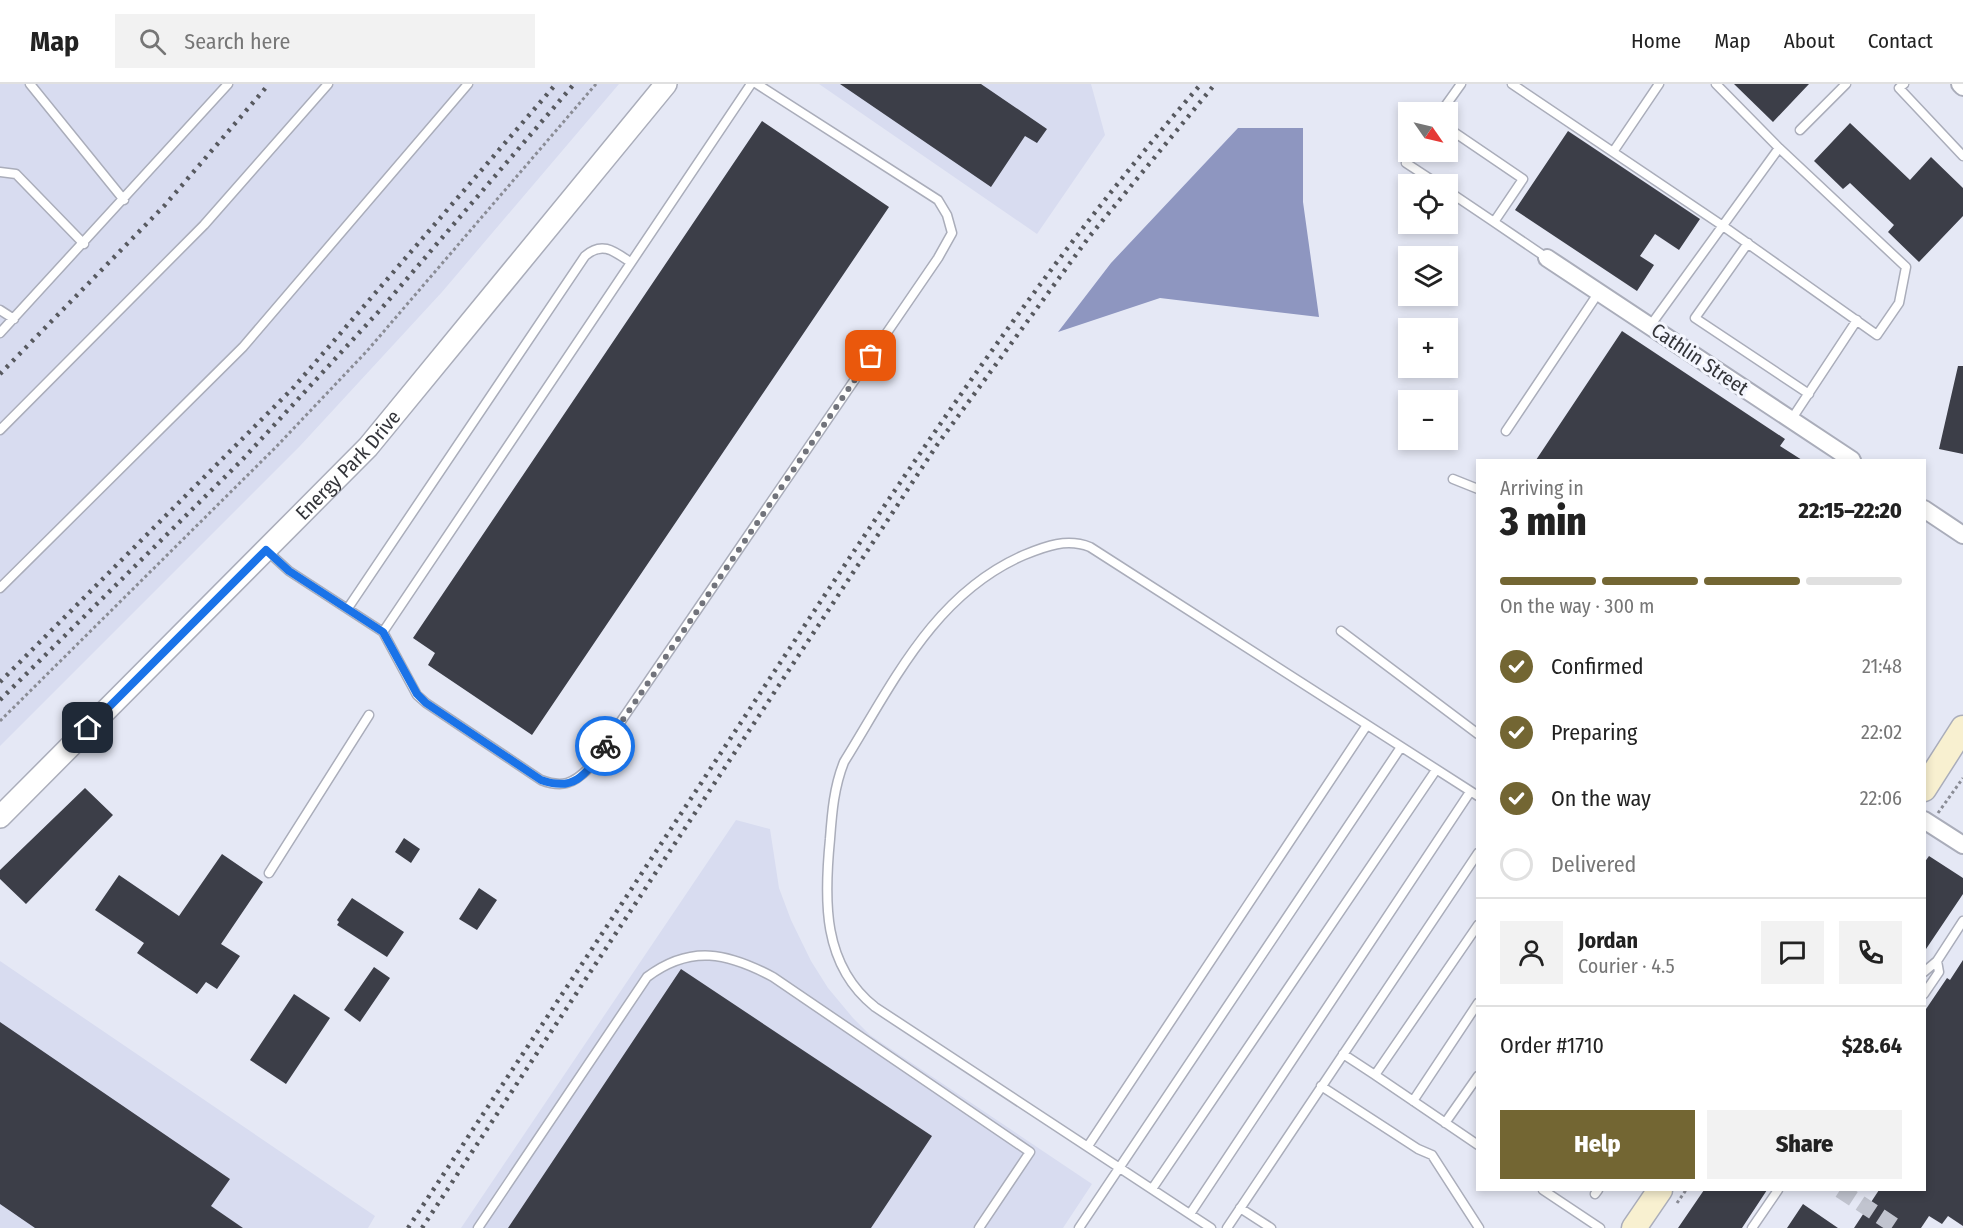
<!DOCTYPE html>
<meta charset="utf-8">
<style>
:root{--surface:#fff;--page:#f2f2f2;--text:#222;--muted:#767676;--line:#e0e0e0;--accent:#736633}
body{margin:0;font-family:"Fira Sans Condensed",sans-serif;background:var(--page);color:var(--text);height:100vh;display:flex;flex-direction:column;font-size:22px;white-space:nowrap}
*{box-sizing:border-box;margin:0}
p{font-size:20px;color:var(--muted)}
.icon{flex:none;width:33px;height:33px;fill:none;stroke:currentColor;stroke-width:2;stroke-linecap:round;stroke-linejoin:round}
.map{position:relative;flex:1;overflow:hidden}
.drawer{position:absolute;left:1476px;top:375px;width:450px;height:732px;display:flex;flex-direction:column;background:var(--surface);border-radius:0px;box-shadow:0 3px 9px #0003}
.drawer>*{flex:none}
.needle{width:39px;rotate:124deg}
.buttons{position:absolute;left:1398px;top:18px;display:grid;gap:12px}
.buttons a{display:grid;place-items:center;width:60px;height:60px;border-radius:0px;background:var(--surface);box-shadow:0 3px 9px #0003;font-size:30px}
.pin{position:absolute;display:grid;place-items:center;width:51px;height:51px;color:#fff;margin:-26px;border-radius:12px;box-shadow:0 3px 9px #0006}
.courier{position:absolute;display:grid;place-items:center;width:60px;height:60px;margin:-30px;border:4px solid #1a73e8;border-radius:50%;background:#fff;color:#222;box-shadow:0 2px 8px #0007}
.summary em{font-style:normal;font-weight:800}
.summary div{display:flex;flex-direction:column-reverse}
.summary{display:flex;align-items:center;justify-content:space-between;height:102px;padding:0 24px}
h1{font-size:39px;font-weight:800;line-height:45px}
.bar{display:grid;grid-template-columns:repeat(4,1fr);gap:9px 6px;align-content:center;height:72px;padding:0 24px}
.bar i{height:8px;border-radius:4px;background:var(--line)}
.bar .current{background:var(--accent)}
.bar p{grid-column:span 4}
.line{display:flex;align-items:center;gap:15px;padding:0 24px;border-top:2px solid var(--line)}
.line div{flex:1}
.round{display:grid;place-items:center;flex:none;width:63px;height:63px;border-radius:0px;background:var(--page)}
ol{padding:0 24px;list-style:none}
li{display:flex;align-items:center;gap:18px;height:66px}
li p{margin-inline-start:auto}
li .icon{padding:6px;border-radius:50%;background:var(--accent);color:#fff;stroke-width:4}
li:last-child{color:var(--muted)}
li i{width:33px;height:33px;border:3px solid var(--line);border-radius:50%}
.action{display:flex;gap:12px;margin-top:auto;padding:12px 24px}
.action a{flex:1;height:69px;border-radius:0px;background:var(--accent);color:#fff;font-size:24px;font-weight:800;line-height:69px;text-align:center}
.action a+a{background:var(--page);color:var(--text)}
header{display:flex;align-items:center;gap:36px;box-sizing:border-box;height:84px;padding:0 30px;background:var(--surface);border-bottom:2px solid var(--line)}
header strong{font-size:28px}
nav{display:flex;gap:33px;margin-inline-start:auto;font-size:21px}
.search{width:420px;height:54px;background:var(--page);display:flex;align-items:center;gap:15px;box-sizing:border-box;padding:0 21px;border-radius:0px;color:var(--muted);font-size:22px}
.map>svg:first-child{display:block}
</style>
<header>
<strong>Map</strong>
<div class="search"><svg class="icon" aria-label="search" viewBox="0 0 24 24"><circle cx="10" cy="10" r="6"/><path d="M15 15l6 6"/></svg>Search here</div>
<nav><a>Home</a><a>Map</a><a>About</a><a>Contact</a></nav>
</header>
<div class="map">
<svg width="1963" height="1144" viewBox="0 0 1963 1144">
<rect width="100%" height="100%" fill="#e5e8f5"/>
<!-- built -->
<path fill="#d8dcf0" d="M0,0H619L442,208L300,362L0,662Z
M819,0H1091L1105,51L1037,150Z
M736,736L770,745L779,804L791,836L811,877L828,904L853,934L870,951L1092,1100L1063,1144H461Z
M0,877L375,1132L368,1144H0Z"/>
<!-- water -->
<path fill="#8e96c0" d="M1238,44H1303V118L1319,233L1160,214L1058,248L1111,179Z"/>
<!-- building -->
<path fill="#3c3e48" d="M840,0H981L1047,45L1037,59L1025,52L991,103Z
M1734,0H1809L1773,38Z
M762,37L889,123L532,651L428,581L435,569L413,554Z
M1850,39L1910,96L1931,73L1963,104V132L1919,178L1888,148L1894,141L1850,99L1843,105L1814,77Z
M1568,47L1700,135L1679,166L1655,150L1640,172L1654,181L1637,207L1515,126Z
M1622,247L1785,355L1780,362L1802,376H1536Z
M1958,282H1963V370L1939,365Z
M85,704L113,731L26,820L0,795V786Z
M404,754L420,765L411,779L395,768Z
M222,770L263,798L221,860L240,872L217,905L206,898L197,910L137,869L144,859L95,826L119,791L179,832Z
M1929,772L1963,794V810L1924,868V779Z
M479,804L497,816L477,846L459,835Z
M352,814L404,848L387,873L337,841L339,838L337,836Z
M1963,876V1142L1948,1132L1942,1140L1929,1132L1921,1144H1854L1879,1106H1924V928L1947,894L1950,896Z
M374,883L390,894L360,938L344,926Z
M681,885L932,1052L871,1144H508Z
M294,910L330,934L286,1000L250,976Z
M0,938L230,1095L211,1122L243,1144H35L0,1120Z
M1704,1106H1767L1742,1144H1678Z
M1803,1120L1838,1144H1787Z"/>
<g fill="none" stroke-linecap="round" stroke-linejoin="round">
<!-- minor-tunnel -->
<path stroke="#c1c4cf" stroke-width="16" stroke-dasharray="16 8" stroke-linecap="butt" d="M1840,1106L1898,1144"/>
<defs>
<path id="service" d="M30,0L124,116
M1512,0L1723,142L1877,251L1899,219L1906,183L1779,64
M1904,0L1899,4L1963,72
M1441,28L1461,0
M1448,44L1523,95L1494,138L1547,174
M1800,46L1846,0
M1613,68L1659,0
M1406,79L1438,100
M0,88L16,90L84,160
M1448,107L1494,138
M1748,159L1695,234L1809,310
M0,226L14,235
M1650,242L1779,64L1716,0
M0,249L228,0
M1791,336L1857,236
M0,346L204,141L328,0
M1506,347L1599,208
M1453,395L1478,405
M266,466L289,487L383,548L417,611L426,619L541,696C562,704 573,700 589,684L938,174L952,149L947,131L938,116L757,0
M0,504L243,263L468,0
M348,524L585,172C602,157 614,167 630,178
M1341,547L1478,650
M383,548L751,0
M269,789L369,631
M1478,841L1375,991L1478,1061
M1924,888L1937,877
M1924,910L1939,888L1937,877L1963,837
M1343,970L1375,991
M1321,1002L1418,1065L1432,1071L1479,1144
M1413,1017L1478,919
M1445,1039L1478,992
M1088,1062L1367,641
M1152,1105L1436,686
M1543,1106L1600,1144
M1595,1110L1598,1106
M1240,1124L1271,1144
M1190,1130L1470,708
M478,1144L647,893C691,860 728,869 773,893L1030,1068L979,1144
M1079,1144L1401,663
M1211,1144L875,923C822,881 824,816 830,755C832,728 834,703 844,678C893,599 934,510 1024,471C1046,462 1067,454 1090,463L1478,712
M1227,1144L1478,769
M1752,1144L1778,1106"/>
<path id="minor" d="M1960,0L1963,3
M1547,174L1852,376
M1924,425L1963,451
M1924,736L1963,761"/>
<g id="tertiary">
<path id="s1" d="M0,733L368,363L666,0"/>
</g>
<path id="secondary" d="M1924,705L1963,644
M1634,1144L1660,1106"/>
</defs>
<!-- service casing -->
<use href="#service" stroke="#aaadba" stroke-width="11"/>
<!-- minor casing -->
<use href="#minor" stroke="#aaadba" stroke-width="20"/>
<!-- tertiary casing -->
<use href="#tertiary" stroke="#aaadba" stroke-width="24"/>
<!-- secondary casing -->
<use href="#secondary" stroke="#aaadba" stroke-width="27"/>
<!-- path -->
<path stroke="#8a8c95" stroke-width="3" stroke-dasharray="3 3" stroke-linecap="butt" d="M0,637L276,363L367,267L596,0
M1938,729L1963,694
M1677,1119L1686,1106"/>
<!-- service -->
<use href="#service" stroke="#fff" stroke-width="8"/>
<!-- minor -->
<use href="#minor" stroke="#fff" stroke-width="16"/>
<!-- tertiary -->
<use href="#tertiary" stroke="#fff" stroke-width="21"/>
<!-- secondary -->
<use href="#secondary" stroke="#f8f0d0" stroke-width="24"/>
<!-- rail -->
<path stroke="#57595f" stroke-width="4.5" stroke-dasharray="3 6" stroke-linecap="butt" d="M0,290L165,121L269,0
M0,598L294,303L556,0
M0,616L242,376L381,225L574,0
M408,1144C530,959 652,774 774,588C908,385 1041,183 1201,0
M422,1144L937,361L1089,153L1215,0"/>
</g>
<g fill="none" stroke-linecap="round" stroke-linejoin="round">
<!-- done -->
<path stroke="#71737b" stroke-width="6" stroke-dasharray="0 10.8" d="M605,662L871,272"/>
<!-- route -->
<path stroke="#1a73e8" stroke-width="8" d="M88,644L266,466L289,487L383,548L417,610L426,619L541,696C576,709 587,688 605,662"/>
</g>
<g text-anchor="middle" stroke-width="6" stroke-linejoin="round" paint-order="stroke">
<!-- street labels -->
<g font-size="20" fill="#333439" stroke="#f4f6fe">
<text transform="translate(1700 275) rotate(34)" y="7">Cathlin Street</text>
<text dy="7" stroke="none"><textPath href="#s1" startOffset="495">Energy Park Drive</textPath></text>
</g>
</g>
</svg>
<div class="buttons">
<a><svg class="needle" viewBox="-14 -14 28 28"><path d="M0-13l5 13h-10z" fill="#e53935"/><path d="M0 13l5-13h-10z" fill="#767676"/></svg></a>
<a><svg class="icon" aria-label="locate" viewBox="0 0 24 24"><circle cx="12" cy="12" r="6"/><path d="M12 2v4M12 18v4M2 12h4M18 12h4"/></svg></a>
<a><svg class="icon" aria-label="layers" viewBox="0 0 24 24"><path d="M12 4l9 5-9 5-9-5zM3 14l9 5 9-5"/></svg></a>
<a>+</a>
<a>−</a>
</div>
<div class="pin" style="left:871px;top:272px;background:#ea580c"><svg class="icon" aria-label="bag" viewBox="0 0 24 24"><path d="M5 8h14l-1 12H6zM9 8a3 3 0 0 1 6 0"/></svg></div>
<div class="pin" style="left:88px;top:644px;background:#1f2937"><svg class="icon" aria-label="home" viewBox="0 0 24 24"><path d="M3 11l9-7 9 7M6 9v11h12V9"/></svg></div>
<div class="courier" style="left:605px;top:662px"><svg class="icon" aria-label="bike" viewBox="0 0 24 24"><circle cx="6" cy="16" r="4"/><circle cx="18" cy="16" r="4"/><path d="M6 16l4-8h5l3 8M10 8l3 8H6M13 5h3"/></svg></div>
<section class="drawer">
<div class="summary"><div><h1>3 min</h1><p>Arriving in</p></div><em>22:15–22:20</em></div>
<div class="bar"><i class="current"></i><i class="current"></i><i class="current"></i><i></i><p>On the way · 300 m</p></div>
<ol>
<li><svg class="icon" aria-label="check" viewBox="0 0 24 24"><path d="M5 12l5 5 9-10"/></svg>Confirmed<p>21:48</p></li>
<li><svg class="icon" aria-label="check" viewBox="0 0 24 24"><path d="M5 12l5 5 9-10"/></svg>Preparing<p>22:02</p></li>
<li><svg class="icon" aria-label="check" viewBox="0 0 24 24"><path d="M5 12l5 5 9-10"/></svg>On the way<p>22:06</p></li>
<li><i></i>Delivered</li>
</ol>
<div class="line" style="height:108px"><a class="round"><svg class="icon" aria-label="person" viewBox="0 0 24 24"><circle cx="12" cy="8" r="4"/><path d="M4 21q1-7 8-7t8 7"/></svg></a><div><b>Jordan</b><p>Courier · 4.5</p></div><a class="round"><svg class="icon" aria-label="chat" viewBox="0 0 24 24"><path d="M4 5h16v11H9l-5 4z"/></svg></a><a class="round"><svg class="icon" aria-label="phone" viewBox="0 0 24 24"><path d="M5 4h4l2 5-3 2q2 4 5 5l2-3 5 2v4C11 20 4 13 5 4z"/></svg></a></div>
<div class="line" style="height:78px"><div>Order #1710</div><b>$28.64</b></div>
<div class="action"><a>Help</a><a>Share</a></div>
</section>
</div>
